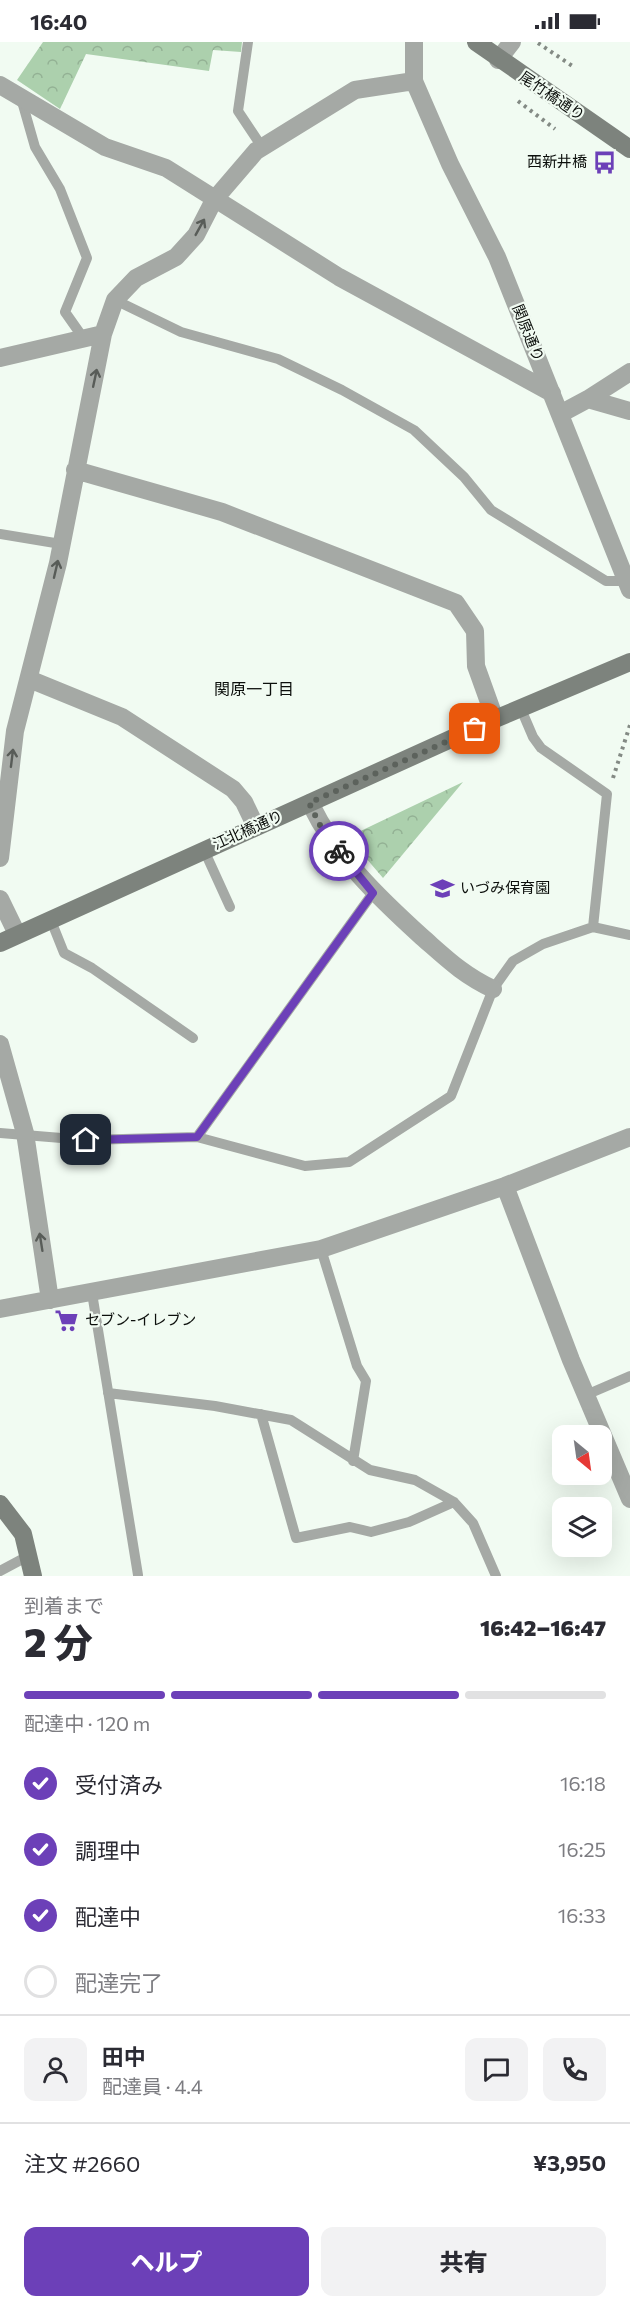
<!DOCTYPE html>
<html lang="ja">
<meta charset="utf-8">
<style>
:root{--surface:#fff;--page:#f2f2f3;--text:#2b2b33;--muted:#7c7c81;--line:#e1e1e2;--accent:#6c40b8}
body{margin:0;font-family:Commissioner,"Noto Sans JP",sans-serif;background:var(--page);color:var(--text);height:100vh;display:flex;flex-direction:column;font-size:22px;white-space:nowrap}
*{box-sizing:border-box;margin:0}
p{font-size:20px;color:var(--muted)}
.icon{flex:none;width:33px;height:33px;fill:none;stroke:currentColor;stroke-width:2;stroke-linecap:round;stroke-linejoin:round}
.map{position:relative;height:1534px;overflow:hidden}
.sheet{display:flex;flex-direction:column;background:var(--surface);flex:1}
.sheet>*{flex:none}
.needle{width:39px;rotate:151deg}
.controls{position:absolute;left:552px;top:1383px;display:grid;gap:12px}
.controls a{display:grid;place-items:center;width:60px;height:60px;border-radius:12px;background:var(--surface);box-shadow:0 6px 24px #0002;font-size:30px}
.pin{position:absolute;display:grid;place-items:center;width:51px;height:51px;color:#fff;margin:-26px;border-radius:12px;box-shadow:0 3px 9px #0006}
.courier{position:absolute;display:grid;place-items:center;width:60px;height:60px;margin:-30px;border:4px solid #6c40b8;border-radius:50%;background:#fff;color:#222;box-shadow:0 2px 8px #0007}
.headline em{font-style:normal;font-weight:800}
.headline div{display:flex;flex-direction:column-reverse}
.headline{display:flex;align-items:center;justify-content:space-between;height:102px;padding:0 24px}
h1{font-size:39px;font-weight:800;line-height:45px}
.bar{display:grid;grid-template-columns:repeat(4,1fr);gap:9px 6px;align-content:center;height:72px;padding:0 24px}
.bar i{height:8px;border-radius:4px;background:var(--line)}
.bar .active{background:var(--accent)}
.bar p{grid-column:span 4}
.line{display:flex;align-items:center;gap:15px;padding:0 24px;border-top:2px solid var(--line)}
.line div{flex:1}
.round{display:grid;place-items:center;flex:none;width:63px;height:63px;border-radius:12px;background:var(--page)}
ol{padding:0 24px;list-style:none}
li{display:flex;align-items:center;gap:18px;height:66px}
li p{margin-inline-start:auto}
li .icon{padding:6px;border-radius:50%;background:var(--accent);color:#fff;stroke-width:4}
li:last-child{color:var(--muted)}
li i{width:33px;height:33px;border:3px solid var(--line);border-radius:50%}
.cta{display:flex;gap:12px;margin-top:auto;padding:12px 24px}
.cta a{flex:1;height:69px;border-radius:12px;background:var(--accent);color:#fff;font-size:24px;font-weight:800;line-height:69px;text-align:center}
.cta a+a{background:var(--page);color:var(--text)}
.status{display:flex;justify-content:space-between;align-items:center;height:42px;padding:0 30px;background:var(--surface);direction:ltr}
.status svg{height:16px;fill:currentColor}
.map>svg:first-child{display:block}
</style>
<div class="status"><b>16:40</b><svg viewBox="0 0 49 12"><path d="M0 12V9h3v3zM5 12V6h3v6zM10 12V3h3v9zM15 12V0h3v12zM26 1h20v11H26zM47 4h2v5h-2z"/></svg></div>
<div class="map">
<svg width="630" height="1534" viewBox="0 0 630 1534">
<defs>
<pattern id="park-crowns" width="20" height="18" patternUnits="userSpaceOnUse" patternTransform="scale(1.5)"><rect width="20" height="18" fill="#acd0ad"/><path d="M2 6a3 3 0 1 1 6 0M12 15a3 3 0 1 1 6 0" fill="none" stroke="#93b194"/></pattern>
</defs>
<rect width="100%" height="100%" fill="#f1fbf2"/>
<!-- park -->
<path fill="url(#park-crowns)" d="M43,0H242L241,10L213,8L209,29L86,12L60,67L17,38Z
M463,740L383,836L348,795Z"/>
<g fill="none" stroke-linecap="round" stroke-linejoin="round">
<!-- path -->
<path stroke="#838a84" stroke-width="4" stroke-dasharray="3 4.5" stroke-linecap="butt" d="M538,1L574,25
M518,59L555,87
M613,736L630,683"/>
<!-- lane -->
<path stroke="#a5a9a5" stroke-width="10" d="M248,0L238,69L262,105
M21,56L35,105L60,147L87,216L65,270L84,297
M115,258L181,290L278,317L342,348L414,388L464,435L491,468L606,539H627
M0,492L61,502
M204,808L230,865
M50,876L64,911L92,926L193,996
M593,885L630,893
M0,1091L86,1098L197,1095L305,1124L349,1120L451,1054L493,947L513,919L543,902L593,885L607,752L541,706L533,695L521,667
M197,1095L373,851
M321,1207L357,1324L366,1339L353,1419
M92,1251L138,1533
M108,1351L215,1364L291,1378L370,1428L415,1438L454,1460L473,1481L496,1534
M586,1353L630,1334
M261,1372L296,1496L350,1485L371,1490L409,1480L454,1460
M0,1529L30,1513"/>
<!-- street -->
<path stroke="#a5a9a5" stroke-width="18" d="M498,18L512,0
M414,39L450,122L497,215L630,548
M0,43L105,105L166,126L339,235L552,351
M0,316L103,292
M588,357L630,330
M560,372L588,357L630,369
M75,428L222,470L456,561L475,589L476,624L495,677
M29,637L122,675L233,747L244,760L256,785
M310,761C336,815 378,855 422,895C446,916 463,933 493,947
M0,816L15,689L58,521L103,292L115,258L136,236L176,215L196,193L214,158L256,109L355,48L414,39V0
M0,857L17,892
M0,1002L25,1091L50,1258
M505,1144L571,1318L630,1457
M0,1267L321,1207L505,1144L630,1095"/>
<!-- secondary -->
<path stroke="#7d837d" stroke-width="18" d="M476,0L630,107
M0,901L495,677L630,620
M0,1462L23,1492L33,1534"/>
</g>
<!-- one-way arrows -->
<defs><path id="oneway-shaft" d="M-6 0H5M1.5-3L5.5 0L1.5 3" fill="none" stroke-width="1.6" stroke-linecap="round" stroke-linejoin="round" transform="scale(1.5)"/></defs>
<g stroke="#585c58">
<use href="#oneway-shaft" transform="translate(200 185) rotate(-61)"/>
<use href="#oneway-shaft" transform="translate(95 336) rotate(-78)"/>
<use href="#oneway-shaft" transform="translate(56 527) rotate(-77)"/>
<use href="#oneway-shaft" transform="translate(12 716) rotate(-83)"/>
<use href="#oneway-shaft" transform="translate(41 1200) rotate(-99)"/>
</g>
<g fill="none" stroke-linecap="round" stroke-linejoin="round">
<!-- done -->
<path stroke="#5c625c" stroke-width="6" stroke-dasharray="0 10.8" d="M339,809L322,787L309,761L475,687"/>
<!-- route -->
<path stroke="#6c40b8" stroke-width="8" d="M86,1098L197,1095L373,851L339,809"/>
</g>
<!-- icons -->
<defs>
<symbol id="bus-bare" viewBox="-9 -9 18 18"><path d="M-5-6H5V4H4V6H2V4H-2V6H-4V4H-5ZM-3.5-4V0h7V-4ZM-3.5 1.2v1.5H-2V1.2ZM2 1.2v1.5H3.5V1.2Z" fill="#6c40b8" stroke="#f1fbf2" stroke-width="2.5" paint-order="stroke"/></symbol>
<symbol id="school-bare" viewBox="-9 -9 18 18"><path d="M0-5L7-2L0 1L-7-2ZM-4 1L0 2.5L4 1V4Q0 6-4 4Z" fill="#6c40b8" stroke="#f1fbf2" stroke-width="2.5" paint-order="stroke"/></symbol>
<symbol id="supermarket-bare" viewBox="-9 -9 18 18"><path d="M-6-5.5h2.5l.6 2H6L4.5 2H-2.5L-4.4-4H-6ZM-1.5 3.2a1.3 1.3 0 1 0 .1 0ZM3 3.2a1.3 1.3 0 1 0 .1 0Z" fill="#6c40b8" stroke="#f1fbf2" stroke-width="2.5" paint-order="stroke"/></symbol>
</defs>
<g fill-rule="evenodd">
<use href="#bus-bare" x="588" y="104" width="33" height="33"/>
<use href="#school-bare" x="426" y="830" width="33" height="33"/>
<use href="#supermarket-bare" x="50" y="1262" width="33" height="33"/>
</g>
<g text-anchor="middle" stroke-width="4.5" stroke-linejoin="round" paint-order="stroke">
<!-- street labels -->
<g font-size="15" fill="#0c0f0c" stroke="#f1fbf2">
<text transform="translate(552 54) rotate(34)" y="5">尾竹橋通り</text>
<text transform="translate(528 291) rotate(68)" y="5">関原通り</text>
<text transform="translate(248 788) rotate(-24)" y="5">江北橋通り</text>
</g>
<!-- poi labels -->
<g font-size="15" fill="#0c0f0c" stroke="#f1fbf2" text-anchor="start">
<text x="587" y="125" text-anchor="end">西新井橋</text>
<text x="460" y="851">いづみ保育園</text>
<text x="85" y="1283">セブン-イレブン</text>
</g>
<!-- neighbourhood labels -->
<g font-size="16" fill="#0c0f0c" stroke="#f1fbf2">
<text x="254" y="653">関原一丁目</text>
</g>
</g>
</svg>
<div class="controls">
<a><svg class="needle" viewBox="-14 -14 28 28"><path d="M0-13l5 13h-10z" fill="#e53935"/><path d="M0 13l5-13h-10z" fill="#7c7c81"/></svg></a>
<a><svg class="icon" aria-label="layers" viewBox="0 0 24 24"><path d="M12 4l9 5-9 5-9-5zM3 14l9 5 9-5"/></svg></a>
</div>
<div class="pin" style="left:475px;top:687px;background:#ea580c"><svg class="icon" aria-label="bag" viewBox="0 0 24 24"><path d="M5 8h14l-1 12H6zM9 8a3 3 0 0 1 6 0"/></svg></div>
<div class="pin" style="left:86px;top:1098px;background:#1f2937"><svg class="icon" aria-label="home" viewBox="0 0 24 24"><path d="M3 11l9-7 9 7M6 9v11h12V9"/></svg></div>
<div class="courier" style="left:339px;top:809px"><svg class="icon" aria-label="bike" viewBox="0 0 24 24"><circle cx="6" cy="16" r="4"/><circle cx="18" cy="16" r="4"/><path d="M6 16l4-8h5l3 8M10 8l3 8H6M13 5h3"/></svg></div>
</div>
<section class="sheet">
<div class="headline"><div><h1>2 分</h1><p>到着まで</p></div><em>16:42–16:47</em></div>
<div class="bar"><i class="active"></i><i class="active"></i><i class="active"></i><i></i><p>配達中 · 120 m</p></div>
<ol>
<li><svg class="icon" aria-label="check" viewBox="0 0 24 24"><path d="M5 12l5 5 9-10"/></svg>受付済み<p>16:18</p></li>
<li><svg class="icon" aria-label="check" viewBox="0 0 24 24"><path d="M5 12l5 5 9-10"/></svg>調理中<p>16:25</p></li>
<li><svg class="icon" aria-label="check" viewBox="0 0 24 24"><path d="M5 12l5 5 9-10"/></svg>配達中<p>16:33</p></li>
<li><i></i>配達完了</li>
</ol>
<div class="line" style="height:108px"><a class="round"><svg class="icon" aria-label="person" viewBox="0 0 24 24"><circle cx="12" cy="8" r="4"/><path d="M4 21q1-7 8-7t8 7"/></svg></a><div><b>田中</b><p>配達員 · 4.4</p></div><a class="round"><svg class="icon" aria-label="chat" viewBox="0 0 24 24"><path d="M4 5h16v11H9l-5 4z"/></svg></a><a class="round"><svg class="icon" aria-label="phone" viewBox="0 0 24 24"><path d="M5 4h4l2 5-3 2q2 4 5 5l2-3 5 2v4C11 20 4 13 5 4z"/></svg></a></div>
<div class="line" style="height:78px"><div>注文 #2660</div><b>¥3,950</b></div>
<div class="cta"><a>ヘルプ</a><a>共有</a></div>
</section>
